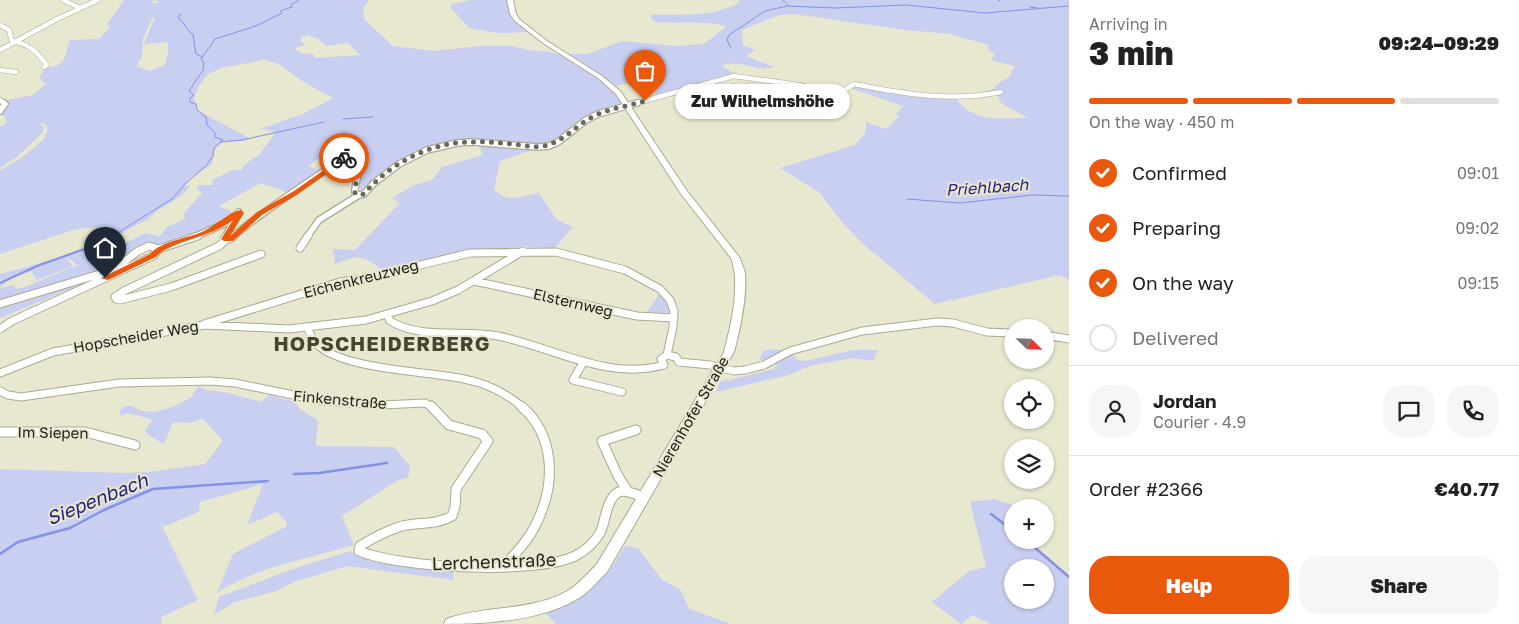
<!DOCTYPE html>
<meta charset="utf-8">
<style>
:root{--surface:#fff;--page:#f6f6f6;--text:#222;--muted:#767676;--line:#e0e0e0;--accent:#ea580c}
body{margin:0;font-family:"Golos Text",sans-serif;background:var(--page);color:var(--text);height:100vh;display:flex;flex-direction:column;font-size:19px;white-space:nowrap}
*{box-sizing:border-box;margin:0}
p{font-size:16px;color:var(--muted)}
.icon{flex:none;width:28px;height:28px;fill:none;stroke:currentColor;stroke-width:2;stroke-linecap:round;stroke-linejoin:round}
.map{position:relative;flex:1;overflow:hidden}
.side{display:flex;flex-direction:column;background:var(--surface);width:450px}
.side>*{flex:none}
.needle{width:32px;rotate:113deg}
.controls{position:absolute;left:1004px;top:319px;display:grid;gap:10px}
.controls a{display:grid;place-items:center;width:50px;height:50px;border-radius:50%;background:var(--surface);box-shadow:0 1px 4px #0004;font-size:25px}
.pin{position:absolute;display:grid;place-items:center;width:42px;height:42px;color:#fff;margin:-51px -21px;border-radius:50% 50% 50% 0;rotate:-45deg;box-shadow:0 0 5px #0007}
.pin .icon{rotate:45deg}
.courier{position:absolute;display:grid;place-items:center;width:50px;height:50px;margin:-25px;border:4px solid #ea580c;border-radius:50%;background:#fff;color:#222;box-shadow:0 1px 6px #0007}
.bubble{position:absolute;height:35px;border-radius:18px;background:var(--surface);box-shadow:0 1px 4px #0004;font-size:16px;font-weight:800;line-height:35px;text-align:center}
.summary em{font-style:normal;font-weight:800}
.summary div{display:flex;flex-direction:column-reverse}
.summary{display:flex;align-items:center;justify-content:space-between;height:85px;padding:0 20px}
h1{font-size:32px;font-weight:800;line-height:38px}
.bar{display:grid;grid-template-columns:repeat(4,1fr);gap:8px 5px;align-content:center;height:60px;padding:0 20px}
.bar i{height:6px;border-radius:4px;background:var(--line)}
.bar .selected{background:var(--accent)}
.bar p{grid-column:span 4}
.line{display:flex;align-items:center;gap:12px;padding:0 20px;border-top:1px solid var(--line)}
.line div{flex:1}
.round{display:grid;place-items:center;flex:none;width:52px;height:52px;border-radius:20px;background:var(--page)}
ol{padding:0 20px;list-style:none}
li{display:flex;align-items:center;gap:15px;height:55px}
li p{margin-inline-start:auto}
li .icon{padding:5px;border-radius:50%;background:var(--accent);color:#fff;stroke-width:4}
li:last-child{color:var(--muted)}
li i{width:28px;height:28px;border:2px solid var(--line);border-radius:50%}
.button{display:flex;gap:10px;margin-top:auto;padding:10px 20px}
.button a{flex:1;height:58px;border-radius:20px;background:var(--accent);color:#fff;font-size:20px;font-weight:800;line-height:58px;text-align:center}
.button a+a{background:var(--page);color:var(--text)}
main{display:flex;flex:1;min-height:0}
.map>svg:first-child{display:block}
</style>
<main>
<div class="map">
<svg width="1069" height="624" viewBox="0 0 1069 624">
<rect width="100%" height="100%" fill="#e8e7cf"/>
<!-- green -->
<path fill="#c8cff1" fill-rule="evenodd" d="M124,0H154L152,3H158L156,0H369L363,9L365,20L393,46L434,51L480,46H512L528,50L551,52L566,57L598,77L619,96L623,105L607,109L557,141L500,161L494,189C506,204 522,196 539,193L556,219L573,227L554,249L521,246L516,249L465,252L382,270C364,255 356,255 335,264L333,249L355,250L400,203L392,198L414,185L432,180L442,167L483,155L478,144L465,141L398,162L361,191L359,184L362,166L357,165L349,152L334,148L308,166L323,172L290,193L261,183L219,206L232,212C213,229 189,241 163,245C154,246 146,242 137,247C130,250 127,259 120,262C108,268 96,271 87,282L0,318V288L14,285L16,289L25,287L90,260L77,265L69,258H67L73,266L37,280L31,271L10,278L5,284L0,286V274C38,264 78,253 113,234L102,227L76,229L0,254V170C18,162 32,150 46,137H44L48,129L45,124L39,123L44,127L43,132L17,157L0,168V127L7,123L4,116L0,114L9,105L7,100L33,95L46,84L39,78L45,68C67,66 64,58 70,40L99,39L110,27L107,24ZM153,17H155L144,44L168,42V52L165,65L150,71L137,66L142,56L143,38ZM308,35L320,40L326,46L348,43L360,55L315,58L313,54L301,53L294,48L305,45L301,41V37ZM264,60L279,64L302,81L333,98L303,114L257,130L267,129L275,133L259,155L244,165L242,170H233L212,180L214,185H199L197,190L202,193L184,213L185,219L167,227L160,236L145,233L114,249L106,244C115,238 139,222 148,220C160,205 179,202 190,186H185L189,179L212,164L215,149L224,141H243L251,139L197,110L194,98L199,86L207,75L221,68Z
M471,0H507L513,20L530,32L498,33L469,28L450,7L452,4Z
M738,0H1069V280L1060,275L935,304L862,243L841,221L819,192L780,168L855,145L866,132V122L886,129L900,116L895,115L904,106L849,88L857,85L925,97L972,94L992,90L999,83L1009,77L1015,66L991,60L995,54L988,50L989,45L950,34L906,30L793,14L776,16L742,30L743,45L755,50L746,56L774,67C756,73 738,58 721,66L738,75L660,96L636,82L615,86L565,54H587L623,41L675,46L704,44L727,26C703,20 680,24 656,22L653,21L650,15C680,14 711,18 739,3ZM997,95L1001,103L1028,118C1001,118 972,123 956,98Z
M771,82L837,94V96L831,109L769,94L739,90L747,83L766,87Z
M660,293L668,301L670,313L647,312Z
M775,349L792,353L797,360L805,361L853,350H878L873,361L853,358L813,365L785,376L716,392L720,382L774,369L779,360H759L763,351Z
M199,386L205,390L225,392L262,402L268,395L293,401L301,410L318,420L316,446L394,447L410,466L408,478L398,480L342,516L354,545C311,558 254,567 217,593L233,554L287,526L286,521L277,512L247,525L263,484L200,502L199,512L163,527L158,518L198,600L161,617L162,624H0V469L124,473L150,472L205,464L223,441L203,419L189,423L173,422L164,444L148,435L145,430L153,420L129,413L121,416L119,411C131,401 132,408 143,411C155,415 183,404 192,396C194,393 196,389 199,386Z
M995,499L1018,507L1012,508V540H1026L1069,577V624H992L972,615L961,624L932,602L969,571L986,567L970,502ZM1012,568H1045V600H1012Z
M625,546L638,548L662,580L680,589L689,609L731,624H556L544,611C554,607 567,604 577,599C598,587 613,566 625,546Z
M351,551L354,555L383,562L453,571L454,580L347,566L294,582L276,591L235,602L214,614L219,597L290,570Z"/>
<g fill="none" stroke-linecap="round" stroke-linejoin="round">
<!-- stream-far2 -->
<path stroke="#8491e7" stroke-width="1" d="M783,0L788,5
M998,0L1000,1
M1030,7L1038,8
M180,14L178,18C185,23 186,29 193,35L196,54L203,57
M731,48L727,40L729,35L765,11L787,6L835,8L906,5L985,13L1069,6
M343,119L373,117
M221,142L242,140L324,122
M907,199L960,203L1032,195L1069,196
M111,237L172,199L185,184L206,166L213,156L214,148L223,140L215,137V133L207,125L206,117L197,110L196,104L190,102V98L194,95L189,91L203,70L204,63L201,59L215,39L256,26L282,13L280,11L292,7L291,5L299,0"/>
<!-- stream-far1 -->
<path stroke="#8491e7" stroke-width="2" d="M0,283L37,266L101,243L113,236"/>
<!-- stream -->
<path stroke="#8491e7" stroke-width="2.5" d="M294,474L319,473L387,463
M991,514L1012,530
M1026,540L1069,577
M0,554L18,542L70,528L104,510L153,489L268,481"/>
<defs>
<path id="street-far3" d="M63,0L80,8
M0,25L9,30L12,41C29,44 36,51 47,65L44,67
M0,50L57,19L98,0
M0,70L16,72
M0,100L5,104
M633,104L734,76L799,85L838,94L854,84C904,94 951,102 1001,92"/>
<path id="street-far2" d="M0,111L5,104L4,103
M194,237L224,224L239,212L225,237
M232,237C271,205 314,179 355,150L362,151L355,189V193L359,195L364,194L374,183L399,164L427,150L457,143L472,142L538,147L549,146L558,142L586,120L598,114L637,103
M307,237L319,220L359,195"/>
<path id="street-far1" d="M226,236L224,239H230L234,236
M226,240L219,246L124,291L115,297L116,299L120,300L171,287L261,254
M300,248L308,236
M159,249L198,236
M474,281L637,316L674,318
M0,304L103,273L117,267L138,251L149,246L159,249L153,256L12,321L0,329
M387,314L390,321C422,340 463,329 498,336C554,347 606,381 664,365
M204,324L340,282L371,277L470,253L556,252L625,270L660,289L670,300L674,311L673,327L667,355
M307,327C309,331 311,337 314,341C336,370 428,371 464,379C485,383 506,393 522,407
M1045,335L1069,339
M584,361L573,380L622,392
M679,362L710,365L734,371L745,370L764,365L790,351L862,331L937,322L953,323L987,332L1012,333
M664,365L661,359L667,355L676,357L679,362
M0,373L53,352L204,325L289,329L366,320L432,301L458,290L523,251
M0,391L8,395L21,397L119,383L210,381L235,383L322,401L381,405L425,403L432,407"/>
<path id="street" d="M431,406L449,425L482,434L488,441L456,489L455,507L452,516C437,525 419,522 402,526C388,530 373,538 360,546L359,551C399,568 536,575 575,556C585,551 594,543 600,533C606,522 606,494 622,491C628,491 638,495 644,497
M0,432H85L135,445
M628,492L617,474L602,441L636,430
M505,565C517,552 530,538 537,522C556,483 555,435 521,406"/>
<path id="secondary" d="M507,0H513L516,14L519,19L547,41L602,76L621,92L687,191L740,258C741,263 744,268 745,273C747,296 740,330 734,352L607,572C598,581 589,592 579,598C543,621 485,624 444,624L446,619C485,605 532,612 569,590C580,583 588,573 597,564L724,352C731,325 741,285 731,258L681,194L616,94L598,78L543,43L515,21L510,14Z"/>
</defs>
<!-- street-far3 casing -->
<use href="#street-far3" stroke="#aaa992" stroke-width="5.5"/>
<!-- street-far2 casing -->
<use href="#street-far2" stroke="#aaa992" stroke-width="8"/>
<!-- street-far1 casing -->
<use href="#street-far1" stroke="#aaa992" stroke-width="9"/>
<!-- street casing -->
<use href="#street" stroke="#aaa992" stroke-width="11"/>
<!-- secondary casing -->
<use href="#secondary" stroke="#aaa992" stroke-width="2"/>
<!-- street-far3 -->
<use href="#street-far3" stroke="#fff" stroke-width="4.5"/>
<!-- street-far2 -->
<use href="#street-far2" stroke="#fff" stroke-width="5.5"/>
<!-- street-far1 -->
<use href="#street-far1" stroke="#fff" stroke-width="7"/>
<!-- street -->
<use href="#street" stroke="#fff" stroke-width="9"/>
<!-- secondary -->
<use href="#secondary" fill="#fff" fill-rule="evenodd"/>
</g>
<!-- route -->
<path fill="#ea580c" d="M344,156L347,157V159L298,194L262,215L233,241H224L221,239L233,220C211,238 170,241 156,257L108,280L101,278L150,254C163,240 187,239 204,231C213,227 233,210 241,210L244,213L230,236L257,212L294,191Z"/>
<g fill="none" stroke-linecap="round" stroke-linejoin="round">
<!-- done -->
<path stroke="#696859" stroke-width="5" stroke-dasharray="0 9" d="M344,158L355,150L362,151L355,189V193L358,195L364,194C390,163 431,142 472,142C494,141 516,145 538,147C562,145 575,125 596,115C611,108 629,106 645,101"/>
</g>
<g text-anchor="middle" stroke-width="4" stroke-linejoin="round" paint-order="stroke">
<!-- street labels -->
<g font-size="15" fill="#24231a" stroke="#e8e7cf">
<text transform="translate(361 279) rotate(-14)" y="5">Eichenkreuzweg</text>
<text transform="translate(573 303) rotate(13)" y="5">Elsternweg</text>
<text transform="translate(136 337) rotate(-10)" y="5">Hopscheider Weg</text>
<text transform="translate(340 400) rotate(5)" y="5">Finkenstraße</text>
<text transform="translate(691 417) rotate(-60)" y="5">Nierenhofer Straße</text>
<text transform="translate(53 433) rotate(1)" y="5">Im Siepen</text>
</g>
<!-- water labels -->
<g font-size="16" font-style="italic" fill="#251e81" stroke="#e8e7cf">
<text transform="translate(987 187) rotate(-4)" y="6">Priehlbach</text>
</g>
<!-- near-street labels -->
<g font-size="18" fill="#24231a" stroke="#e8e7cf">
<text transform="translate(494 562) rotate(-2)" y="6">Lerchenstraße</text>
</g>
<!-- near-water labels -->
<g font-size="19" font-style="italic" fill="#251e81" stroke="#e8e7cf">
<text transform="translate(97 499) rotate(-22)" y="7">Siepenbach</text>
</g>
<!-- district labels -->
<g font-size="20" font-weight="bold" letter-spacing="1" fill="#474531" stroke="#e8e7cf">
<text x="382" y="351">HOPSCHEIDERBERG</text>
</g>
</g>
</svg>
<div class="controls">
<a><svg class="needle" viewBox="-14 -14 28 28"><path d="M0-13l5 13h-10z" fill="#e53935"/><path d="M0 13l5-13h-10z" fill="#767676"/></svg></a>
<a><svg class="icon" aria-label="locate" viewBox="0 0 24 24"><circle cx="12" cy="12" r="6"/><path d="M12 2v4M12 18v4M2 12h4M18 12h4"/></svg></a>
<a><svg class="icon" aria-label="layers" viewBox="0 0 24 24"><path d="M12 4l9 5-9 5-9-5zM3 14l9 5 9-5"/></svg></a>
<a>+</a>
<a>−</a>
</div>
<div class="pin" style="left:645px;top:101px;background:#ea580c"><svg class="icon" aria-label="bag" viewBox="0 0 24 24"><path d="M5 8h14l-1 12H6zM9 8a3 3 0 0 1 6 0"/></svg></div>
<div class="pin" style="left:105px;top:278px;background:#1f2937"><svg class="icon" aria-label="home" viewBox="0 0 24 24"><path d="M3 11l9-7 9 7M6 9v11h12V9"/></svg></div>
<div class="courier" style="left:344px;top:158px"><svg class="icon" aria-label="bike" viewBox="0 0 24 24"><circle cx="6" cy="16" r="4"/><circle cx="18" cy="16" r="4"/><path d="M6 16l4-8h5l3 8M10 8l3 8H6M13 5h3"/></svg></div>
<div class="bubble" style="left:675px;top:84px;width:175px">Zur Wilhelmshöhe</div>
</div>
<section class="side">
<div class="summary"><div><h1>3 min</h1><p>Arriving in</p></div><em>09:24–09:29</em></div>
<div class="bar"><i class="selected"></i><i class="selected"></i><i class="selected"></i><i></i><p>On the way · 450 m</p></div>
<ol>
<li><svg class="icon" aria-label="check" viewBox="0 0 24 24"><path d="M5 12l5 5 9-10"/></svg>Confirmed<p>09:01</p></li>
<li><svg class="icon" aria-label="check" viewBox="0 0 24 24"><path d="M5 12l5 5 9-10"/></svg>Preparing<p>09:02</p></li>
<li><svg class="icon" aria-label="check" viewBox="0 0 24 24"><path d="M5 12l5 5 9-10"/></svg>On the way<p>09:15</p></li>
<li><i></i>Delivered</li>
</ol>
<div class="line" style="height:90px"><a class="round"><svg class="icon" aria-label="person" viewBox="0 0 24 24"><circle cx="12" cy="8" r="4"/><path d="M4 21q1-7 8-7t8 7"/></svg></a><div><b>Jordan</b><p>Courier · 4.9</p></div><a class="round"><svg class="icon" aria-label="chat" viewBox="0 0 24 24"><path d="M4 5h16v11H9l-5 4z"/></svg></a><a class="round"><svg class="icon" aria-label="phone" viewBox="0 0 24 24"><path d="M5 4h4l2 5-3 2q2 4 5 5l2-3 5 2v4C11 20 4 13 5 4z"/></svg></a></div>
<div class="line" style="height:65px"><div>Order #2366</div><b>€40.77</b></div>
<div class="button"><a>Help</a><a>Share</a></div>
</section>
</main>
